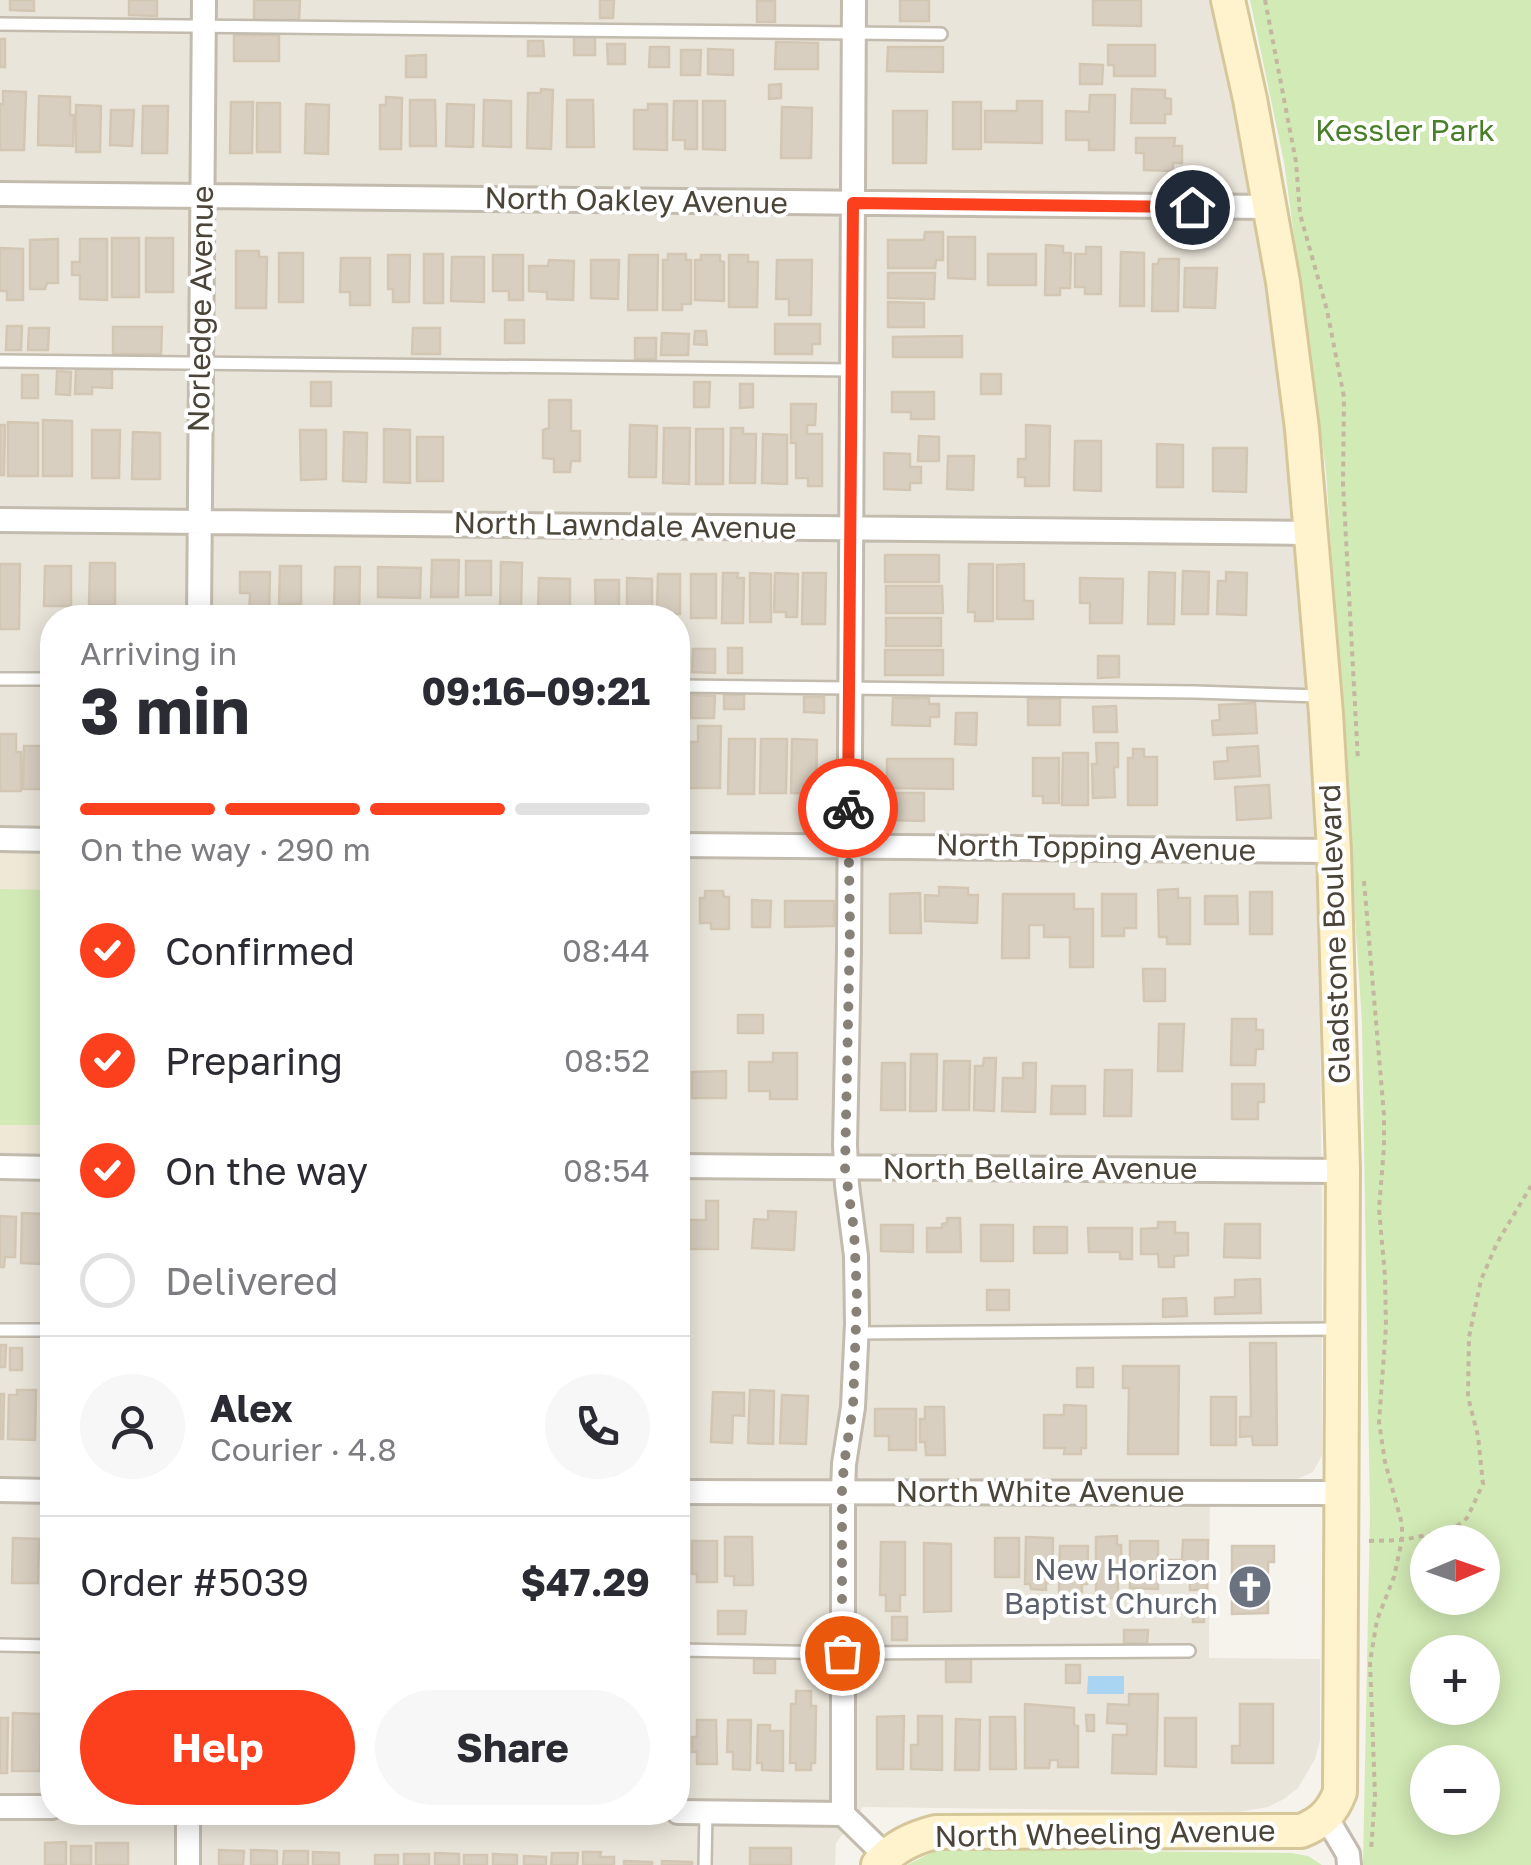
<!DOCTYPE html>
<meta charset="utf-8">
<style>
:root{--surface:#fff;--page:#f7f7f7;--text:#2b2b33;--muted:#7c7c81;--line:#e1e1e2;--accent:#fc3f1d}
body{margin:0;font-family:"Golos Text",sans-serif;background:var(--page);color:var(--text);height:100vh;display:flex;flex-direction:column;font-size:38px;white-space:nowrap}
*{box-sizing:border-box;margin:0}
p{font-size:32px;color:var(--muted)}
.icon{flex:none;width:55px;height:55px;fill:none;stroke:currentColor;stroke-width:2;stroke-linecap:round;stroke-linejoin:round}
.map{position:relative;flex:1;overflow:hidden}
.details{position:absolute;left:40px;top:605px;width:650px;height:1220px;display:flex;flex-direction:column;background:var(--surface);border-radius:40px;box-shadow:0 5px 25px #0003}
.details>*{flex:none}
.needle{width:65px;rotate:88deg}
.buttons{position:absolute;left:1410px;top:1525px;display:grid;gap:20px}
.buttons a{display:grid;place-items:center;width:90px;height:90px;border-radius:50%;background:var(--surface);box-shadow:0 5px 25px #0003;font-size:50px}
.pin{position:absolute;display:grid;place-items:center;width:85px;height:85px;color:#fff;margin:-42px;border:5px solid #fff;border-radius:50%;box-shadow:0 2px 10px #0007}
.courier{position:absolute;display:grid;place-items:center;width:100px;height:100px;margin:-50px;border:8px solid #fc3f1d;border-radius:50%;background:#fff;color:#222;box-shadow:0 2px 12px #0007}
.head em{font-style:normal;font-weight:700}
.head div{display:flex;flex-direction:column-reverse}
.head{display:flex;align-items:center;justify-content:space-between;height:170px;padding:0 40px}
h1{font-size:65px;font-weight:700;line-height:75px}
.bar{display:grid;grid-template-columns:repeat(4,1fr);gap:15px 10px;align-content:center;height:120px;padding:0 40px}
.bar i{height:12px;border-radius:8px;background:var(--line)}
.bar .selected{background:var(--accent)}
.bar p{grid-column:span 4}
.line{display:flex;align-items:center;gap:25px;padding:0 40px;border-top:2px solid var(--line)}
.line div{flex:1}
.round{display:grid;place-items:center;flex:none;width:105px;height:105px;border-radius:52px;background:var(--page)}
ol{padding:0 40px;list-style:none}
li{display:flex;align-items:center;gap:30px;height:110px}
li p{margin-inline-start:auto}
li .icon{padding:10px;border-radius:50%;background:var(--accent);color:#fff;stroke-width:4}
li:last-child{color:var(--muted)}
li i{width:55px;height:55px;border:5px solid var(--line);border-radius:50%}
.action{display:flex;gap:20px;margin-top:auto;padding:20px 40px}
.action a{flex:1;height:115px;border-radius:60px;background:var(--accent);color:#fff;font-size:40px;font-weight:700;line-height:115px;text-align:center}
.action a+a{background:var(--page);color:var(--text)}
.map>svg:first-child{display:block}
</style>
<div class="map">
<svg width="1531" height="1865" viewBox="0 0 1531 1865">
<rect width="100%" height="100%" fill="#f6f3ec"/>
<!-- residential -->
<path fill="#eae5da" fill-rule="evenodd" d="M0,0H1216L1239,107L1288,408L1317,756L1322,1205V1455L1313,1472L1297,1479H1210L1209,1658L1320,1659V1740L1315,1759L1298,1788L1284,1799L1268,1807L1239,1812L863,1807L836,1843L835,1865H0ZM52,618H678V1812H52Z"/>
<!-- education -->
<path fill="#efe8d6" d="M0,852L52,853V1153L0,1152Z"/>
<!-- green -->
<path fill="#d2eab5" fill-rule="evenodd" d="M1250,0H1531V1865H1363L1370,1515L1362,1023L1326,471L1284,162ZM1428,1542H1482V1598H1428ZM1428,1652H1482V1708H1428ZM1428,1762H1482V1818H1428Z
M0,889L52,890V1125H0Z
M953,1849L1291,1853L1308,1856L1322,1865H907L933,1852Z"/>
<!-- water -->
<path fill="#a9d4f2" d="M1088,1676H1124V1694H1087Z"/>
<!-- building -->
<path fill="#d8cfc1" stroke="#d3c7b4" stroke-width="2.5" d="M10,0H34V11L10,10Z
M129,0H157V16L129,15Z
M254,0H300L299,20H254Z
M600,0H614L613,18H600Z
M900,0H929V21H900Z
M1093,0H1141V26L1093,25Z
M757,1H775V22H757Z
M234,35H279V61H234Z
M574,37H595V55H574Z
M0,39H5V67H0Z
M528,41H543L544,56H528Z
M776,42L818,43V69H775Z
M607,44H625V64H608Z
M1108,45H1155V76H1114V65H1108Z
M650,47H669V67H649Z
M888,47H943V72L887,71Z
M708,49L733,50V75L708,74Z
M681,50H701L700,75H681Z
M426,55V77H406V56Z
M1080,64L1103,65L1102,84H1080Z
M781,84V98L769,99V85Z
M541,89L553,90L551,149L527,148L528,93H541Z
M1132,89L1165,90V98L1171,99V114H1165V123H1131Z
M3,91L26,92L24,150H0V104H3Z
M1090,95H1115L1114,150H1089V140H1066V111L1089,112Z
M39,96L70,97V115H74L73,146L38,145Z
M386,97L402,98L401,149H380V105H386Z
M410,100H435L436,146H410Z
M484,100L511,101V147L483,146Z
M567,100H593L594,147H567Z
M674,101H697V149H685V140H673Z
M703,101H725V150L703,149Z
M1017,101H1042V143L985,142V111H1017Z
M231,102H253L252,153H230Z
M953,102H981V149H953Z
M257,103H280V152H257Z
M306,104L329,105L328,154L305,153Z
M447,104L474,105L473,147L446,146Z
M648,104H667V150L634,149V110H648Z
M76,105L101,106L100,152H76Z
M143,106H168L167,153H142Z
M782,107L812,108L811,158H781Z
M111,110H134L132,146L110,145Z
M893,111H927L926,163H893Z
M1136,138H1175L1174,146H1182V163H1173V171L1144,170V153H1136Z
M925,232H943V260H936L935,268H888V240H924Z
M948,237H975V279L948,278Z
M112,238H139V297H112Z
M146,238H173V292H146Z
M58,239V283H47L45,289H30V240Z
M80,239H107V300L80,299V275H72V262H80Z
M1046,245L1063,246V253H1071L1070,288H1060V295H1045Z
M1086,247H1101V294H1085V287H1075V254H1086Z
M0,248L23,249V300H7V291H0Z
M236,251H259V257H267L266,308H236Z
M1121,252L1144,253V306H1120Z
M279,253H303V302H279Z
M424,254H443V303H424Z
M668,254H686V260H691V304H682V310H663V260H668Z
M988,254H1036V285H988Z
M388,255H410L409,302H393V289H388Z
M493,255H523V300H509V291H493Z
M629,255H658L657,310H628Z
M701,255H720V261L724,262V301L695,300V260H701Z
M729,255H748V262H758L757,307H729Z
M452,257H484V302L451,301Z
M341,258H370V305H350V292H340Z
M1159,259H1179L1178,311H1152L1153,264H1158Z
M549,260L574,261L573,300L547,299V292L529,291V266H548Z
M591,260H619L618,299L591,298Z
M777,260H812L811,315H789V299H776Z
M1185,268H1217L1215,308L1184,307Z
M888,273H935L934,299L888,298Z
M888,302L924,303V327H888Z
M505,320H524V343H505Z
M775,324H820V344H812V354H775Z
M7,326H22L21,350H6Z
M113,327H162L161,354H113Z
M29,328H49L48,350H28Z
M413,328H440V354H412Z
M695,331H706L707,345L694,344Z
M662,333L689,334L688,355H661Z
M962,336V357H893V337Z
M635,338H656V359H635Z
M76,369H112V388L92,387V394H75Z
M57,371L71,372L70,395L56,394Z
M981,374H1001V394H981Z
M22,375H38V398H22Z
M311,382H331V406H311Z
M694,382H710L709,407H694Z
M740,384H753V407L740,408Z
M892,392H934V419H911V412H892Z
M549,400H571V431H580V461H571L570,472H554V459L543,458V430L549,428Z
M791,404H816L815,425H807V434H822V486H808V478H796V443H791Z
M43,420L72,421V476H43Z
M8,422L38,423V476H8Z
M0,425H5L4,475H0Z
M630,425L657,426L656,477H629Z
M1026,425L1050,426L1049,486H1025V477H1018V459H1026Z
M664,428H690L689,484L663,483Z
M731,428H743V434H756L755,483H730Z
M384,429L410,430V483L384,482Z
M696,429H723V484H696Z
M92,430H120L119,478H92Z
M300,430H326V479L301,480Z
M133,432L160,433V479H132Z
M344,432L367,433L366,482L343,481Z
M763,434L787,435V484L762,483Z
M919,436L939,437V461H918Z
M417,437H443V481H417Z
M1075,441H1101V491L1074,490Z
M1157,444L1183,445V487H1157Z
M1213,448H1247L1246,492L1213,491Z
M884,453L910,454V467H921V483H910V490L884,489Z
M948,456H974L973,490L947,489Z
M885,555H939V582H885Z
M432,560H459L458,597H431Z
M466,561H491V595H466Z
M501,562L522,563L521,609H500Z
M90,563H115V605H89Z
M0,564H20L19,629H0Z
M969,564H993V621H975V612H968Z
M1024,564V601H1033V619H997V565Z
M45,566H71V606H44Z
M280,566H301V604H279Z
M335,567H360L359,617H334Z
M378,567L421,568L420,598L378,597Z
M1183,571L1209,572L1208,614H1182Z
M240,572H270L269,618H249L250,593H240Z
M1149,572L1175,573L1174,624H1148Z
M1226,572L1247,573L1246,615L1217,614L1218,581H1226Z
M723,573H738L737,578H744L743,623H722Z
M750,573L771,574V622H750Z
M775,573L798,574L797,617H786V612H774Z
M803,573H826L825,624H802Z
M658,574H680V614H657Z
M691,574H716V618H691Z
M539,578L570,579V611L538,610Z
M627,578L652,579V618H627Z
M1080,578L1123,579L1122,623H1090V603H1080Z
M595,580H619V618H596Z
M886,586H942L943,613H886Z
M886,618H941V646H886Z
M728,648H742V673H728Z
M693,649H715V673L692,672Z
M885,650H943V675H885Z
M1098,656H1119V677L1098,678Z
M691,695L715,696L714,718H691Z
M724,695H744V709H724Z
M804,697H824V713L804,712Z
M893,698H929V704H939V717H930V726L892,725Z
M1028,699H1060V725H1028Z
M1255,703L1257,733L1213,735L1212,721L1220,720L1219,705Z
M1116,706L1117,732H1094L1093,707Z
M956,713H977L976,745L955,744Z
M698,726H721L720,788H686V742H698Z
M0,734H16V752H21V791H0Z
M729,739H755L754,794H728Z
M761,739H787L786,793H760Z
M792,739L817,740L816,794L791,793Z
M1096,743H1118V767H1114L1115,797L1093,798L1092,764H1097Z
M24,746H52V779L42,778V789H23Z
M1258,746L1260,776L1215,779L1214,762L1228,761L1227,748Z
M1133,749H1144V757H1157V805H1128V758H1133Z
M1063,753H1088V805H1062Z
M1033,758H1059V803H1043V796H1033Z
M887,759H953V789L887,788Z
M1269,785L1271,818L1237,820L1235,787Z
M885,793H924V821L885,820Z
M939,887L968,888V895H978L977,923L925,921V895L939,896Z
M1178,889V898H1190V944H1167V937H1159L1158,890Z
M705,891H723L724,897H729V929H711V923H700V898H705Z
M1250,892H1272V934H1250Z
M920,893L921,933H890V894Z
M1003,894H1074V909H1093V967H1070V937H1044V925H1029V958H1002Z
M1102,894H1136V928H1124V936H1102Z
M1205,896H1237L1238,924H1205Z
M678,897H685V931H678L679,954Z
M752,900L771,901L770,927H752Z
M785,901H834V926L785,927Z
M1143,969H1165V1001H1144Z
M738,1015H763V1033H738Z
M1232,1019H1256V1030H1263V1049H1256L1255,1065H1231Z
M1159,1024H1184L1182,1071H1158Z
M773,1053H797V1099H770V1091H749V1062H773Z
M911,1054H937L936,1111H910Z
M984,1058H996L994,1111L974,1110L975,1066H983Z
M944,1061H970L969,1110H943Z
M882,1063H905V1110H881Z
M1023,1063H1036L1035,1112L1002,1111L1003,1078H1023Z
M678,1065H682V1103L678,1104Z
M1105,1070H1132L1131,1116H1104Z
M726,1071V1098H692V1072Z
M1232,1084H1264V1102H1258V1119H1232Z
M1052,1086H1085V1114H1051Z
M706,1201H718V1249H678V1220H706Z
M768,1211L796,1212L794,1250L752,1248L754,1219L768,1220Z
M22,1213L42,1214L41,1264L21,1263Z
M48,1213H52V1261H47Z
M0,1216L16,1217L15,1257H5L4,1267H0Z
M947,1218H960L961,1252H927V1228H942V1224L947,1223Z
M1158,1222H1175V1233H1188V1255L1174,1256V1267H1159L1158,1254H1141V1229L1158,1228Z
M1225,1224H1260V1258L1224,1257Z
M881,1225H913V1252L881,1251Z
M981,1225H1013V1261H981Z
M1034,1227H1067V1253H1034Z
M1088,1228H1132V1259H1120V1252H1089Z
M1260,1279L1261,1313L1215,1314V1298L1235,1297V1280Z
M987,1290H1009V1310H987Z
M1186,1298L1187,1316L1163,1317V1299Z
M1250,1343H1276L1277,1445H1253L1252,1436L1240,1437V1417H1251Z
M0,1345H6L5,1367H0Z
M10,1348H22V1370H10Z
M1123,1366H1179L1178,1454H1128L1129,1388H1123Z
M1077,1368H1093V1387H1077Z
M17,1390H36L35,1440L8,1439L9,1395H17Z
M750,1390L774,1391L773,1444L748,1443Z
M713,1392L744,1393V1416L733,1415L732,1443L711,1442Z
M0,1394H4L3,1439H0Z
M678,1394H687L686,1445H678Z
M782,1395L808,1396L806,1444L780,1443Z
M1211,1397H1236V1445H1211Z
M1064,1405L1086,1406V1448H1081V1454H1064L1065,1448H1044V1415H1064Z
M925,1407H944L945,1455H926L925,1442H920V1419H925Z
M875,1409H916V1450H889V1436H875Z
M1117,1536V1545H1121L1122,1576H1118V1598H1096V1537Z
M725,1537H752L753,1585H734V1576H725Z
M1026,1537L1053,1538L1052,1583H1046V1590L1031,1589L1030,1584H1025Z
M13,1538L39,1539L38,1583H12Z
M995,1538H1019V1577H995Z
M678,1539H683V1574H679V1581Z
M1183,1540H1208L1207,1590H1190V1577H1183L1184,1573H1170V1560H1182Z
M692,1541H717V1582H697V1574H692Z
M1130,1541H1158V1589L1130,1588Z
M43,1542H52V1586L42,1585Z
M881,1542H905V1595H900V1611H886V1595H880Z
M924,1543L951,1544V1611L924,1612Z
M1060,1546H1088L1087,1584H1082V1592H1059Z
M1232,1546H1274V1562H1268V1613L1232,1614Z
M1193,1607H1204V1622H1193Z
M718,1611H746L745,1634H718Z
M892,1617H907V1640H892Z
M1124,1630H1148L1147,1644L1124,1643Z
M946,1658H971V1682H946Z
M754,1659H775V1673H754Z
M1066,1665H1080V1683H1066Z
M796,1691H811V1706H816L815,1763H811V1770H796V1763H790L791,1704H796Z
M1129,1694H1158L1156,1774L1112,1773L1113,1735H1127V1724L1107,1723L1108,1704L1129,1705Z
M1025,1704L1074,1708V1725L1078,1726V1767H1058V1760H1050L1049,1768H1025Z
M1240,1704H1273V1763H1232V1746H1240Z
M13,1713L41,1714L40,1771H12Z
M1086,1715H1094V1731H1087Z
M904,1716L903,1769H877V1717Z
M918,1716H942V1770L911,1769V1745H918Z
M990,1717H1015L1016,1769H990Z
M0,1718H8L7,1773H0Z
M1165,1718H1196V1767L1165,1766Z
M956,1719L980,1720L979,1770H955Z
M697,1720H716L717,1764H697V1752H692V1737H697Z
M728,1720H751L750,1770L733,1769V1752H727Z
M758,1725H770V1731H783V1771L762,1770V1763H757Z
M66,1842V1865H45V1843Z
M96,1843H128V1865H96Z
M71,1846H91V1865H71Z
M750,1848H791V1865H750Z
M219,1850L244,1851L243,1865H219Z
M251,1850L277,1851V1865H251Z
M284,1851H308V1865H283Z
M313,1852L339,1853V1865H313Z
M583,1852H601L600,1857H614V1865H583Z
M435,1853L459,1854V1865H435Z
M552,1853H578L577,1865H551Z
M404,1854H429V1865H404Z
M493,1854L517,1855V1865H493Z
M375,1855H398V1865H375Z
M464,1855H487V1865H464Z
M524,1856L546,1857V1865H524Z
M624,1861L652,1862V1865H624Z
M662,1861L692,1862V1865H662Z"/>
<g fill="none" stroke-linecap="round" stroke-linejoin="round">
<defs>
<path id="lane" d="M0,24L941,34
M0,361L852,370
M0,679H52
M678,686L1195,692L1320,696
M0,1330H52
M856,1333L1337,1329
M0,1645L52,1646
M678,1650L843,1653L1189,1651
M705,1865L706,1813"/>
<path id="street" d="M854,0L849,951L845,1145L847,1185L856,1256L857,1324L853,1407L844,1464L843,1491V1814L886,1856
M0,194L1271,207
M0,520L1311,533
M199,618L204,0
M0,839L52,840
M678,845L1334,851
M678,1166L1343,1171
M0,1167L52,1168
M0,1490L52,1491
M678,1492L1343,1493
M0,1807H52
M678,1812L843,1814
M1326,1817L1348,1854L1349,1865
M188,1865V1812"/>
<path id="secondary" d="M878,1865C894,1847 912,1838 936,1832L1301,1831C1321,1823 1332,1813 1340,1792L1343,1171L1334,851L1326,714L1302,429L1283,282L1250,99L1228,0"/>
</defs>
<!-- lane casing -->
<use href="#lane" stroke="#c2bbae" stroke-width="16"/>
<!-- street casing -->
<use href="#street" stroke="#c2bbae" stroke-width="28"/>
<!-- secondary casing -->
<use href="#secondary" stroke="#d6c79b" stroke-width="38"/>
<!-- path -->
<path stroke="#c4b79f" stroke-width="4" stroke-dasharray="5 5" stroke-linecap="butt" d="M1265,0L1296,162L1300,214L1327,310L1344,397L1343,483L1358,761
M1364,881L1384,1115V1147L1379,1209L1385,1276L1386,1326L1379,1422L1385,1462L1402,1524V1540L1394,1577L1377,1620L1370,1662L1375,1795L1371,1851
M1369,1541L1402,1540L1452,1530L1467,1518L1483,1484L1478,1436L1468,1397L1469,1337L1481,1280L1497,1243L1531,1186"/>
<!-- lane -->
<use href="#lane" stroke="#fff" stroke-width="11"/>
<!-- street -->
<use href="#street" stroke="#fff" stroke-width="22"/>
<!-- secondary -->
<use href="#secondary" stroke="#fff3cd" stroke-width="32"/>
</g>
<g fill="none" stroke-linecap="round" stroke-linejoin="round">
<!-- done -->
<path stroke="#878178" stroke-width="10" stroke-dasharray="0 18" d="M842,1653V1491L844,1464L853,1407L857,1296L854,1230L845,1168L850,925L848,808"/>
<!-- route -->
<path stroke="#fc3f1d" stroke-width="12" d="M848,808L853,203L1192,207"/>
</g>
<!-- icons -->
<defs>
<symbol id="church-disc" viewBox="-11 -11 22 22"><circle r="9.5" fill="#6b7280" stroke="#fff"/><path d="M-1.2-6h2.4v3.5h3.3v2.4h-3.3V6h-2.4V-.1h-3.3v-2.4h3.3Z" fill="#fff"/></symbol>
</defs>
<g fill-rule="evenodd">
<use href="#church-disc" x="1225" y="1562" width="50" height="50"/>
</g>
<g text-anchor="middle" stroke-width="8" stroke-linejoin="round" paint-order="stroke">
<!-- park labels -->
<g font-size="30" fill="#4a7f2a" stroke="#fff">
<text x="1405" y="141">Kessler Park</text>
</g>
<!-- street labels -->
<g font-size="30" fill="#4b4439" stroke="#fff">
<text transform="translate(636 201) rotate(1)" y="10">North Oakley Avenue</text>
<text transform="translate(201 309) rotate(-89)" y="10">Norledge Avenue</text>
<text transform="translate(625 526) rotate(1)" y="10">North Lawndale Avenue</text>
<text transform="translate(1096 848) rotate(1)" y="10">North Topping Avenue</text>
<text transform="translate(1335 934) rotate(-92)" y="10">Gladstone Boulevard</text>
<text x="1040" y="1179">North Bellaire Avenue</text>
<text x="1040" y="1502">North White Avenue</text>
<text transform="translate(1105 1834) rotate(-1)" y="10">North Wheeling Avenue</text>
</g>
<!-- worship labels -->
<g font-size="30" fill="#5b616d" stroke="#fff" text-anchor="end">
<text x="1218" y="1580">New Horizon<tspan x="1218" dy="34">Baptist Church</tspan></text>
</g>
</g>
</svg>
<div class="buttons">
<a><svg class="needle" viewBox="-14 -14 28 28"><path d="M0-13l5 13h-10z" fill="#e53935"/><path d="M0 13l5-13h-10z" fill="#7c7c81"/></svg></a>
<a>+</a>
<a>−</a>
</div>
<div class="pin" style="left:842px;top:1653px;background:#ea580c"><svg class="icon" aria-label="bag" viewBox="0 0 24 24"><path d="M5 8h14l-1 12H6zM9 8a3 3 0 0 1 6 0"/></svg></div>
<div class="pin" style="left:1192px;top:207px;background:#1f2937"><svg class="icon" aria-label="home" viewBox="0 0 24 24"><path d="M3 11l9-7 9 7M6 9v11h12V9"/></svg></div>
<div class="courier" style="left:848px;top:808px"><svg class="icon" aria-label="bike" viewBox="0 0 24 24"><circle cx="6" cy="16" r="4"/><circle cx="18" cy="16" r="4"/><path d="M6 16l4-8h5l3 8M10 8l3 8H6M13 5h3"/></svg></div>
<section class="details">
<div class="head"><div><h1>3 min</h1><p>Arriving in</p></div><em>09:16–09:21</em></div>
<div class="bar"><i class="selected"></i><i class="selected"></i><i class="selected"></i><i></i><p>On the way · 290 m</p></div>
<ol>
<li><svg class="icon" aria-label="check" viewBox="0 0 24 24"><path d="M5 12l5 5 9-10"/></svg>Confirmed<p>08:44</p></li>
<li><svg class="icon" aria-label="check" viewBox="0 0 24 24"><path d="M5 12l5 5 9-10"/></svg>Preparing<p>08:52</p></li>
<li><svg class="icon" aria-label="check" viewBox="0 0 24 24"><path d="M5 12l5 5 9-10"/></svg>On the way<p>08:54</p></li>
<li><i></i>Delivered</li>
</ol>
<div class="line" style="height:180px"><a class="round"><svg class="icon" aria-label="person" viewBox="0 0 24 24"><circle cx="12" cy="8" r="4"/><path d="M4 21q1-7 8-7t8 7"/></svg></a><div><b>Alex</b><p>Courier · 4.8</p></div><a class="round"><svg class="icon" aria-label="phone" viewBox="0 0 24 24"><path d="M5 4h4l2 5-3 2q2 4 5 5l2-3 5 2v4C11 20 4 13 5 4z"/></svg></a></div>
<div class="line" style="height:130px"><div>Order #5039</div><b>$47.29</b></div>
<div class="action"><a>Help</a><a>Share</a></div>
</section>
</div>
